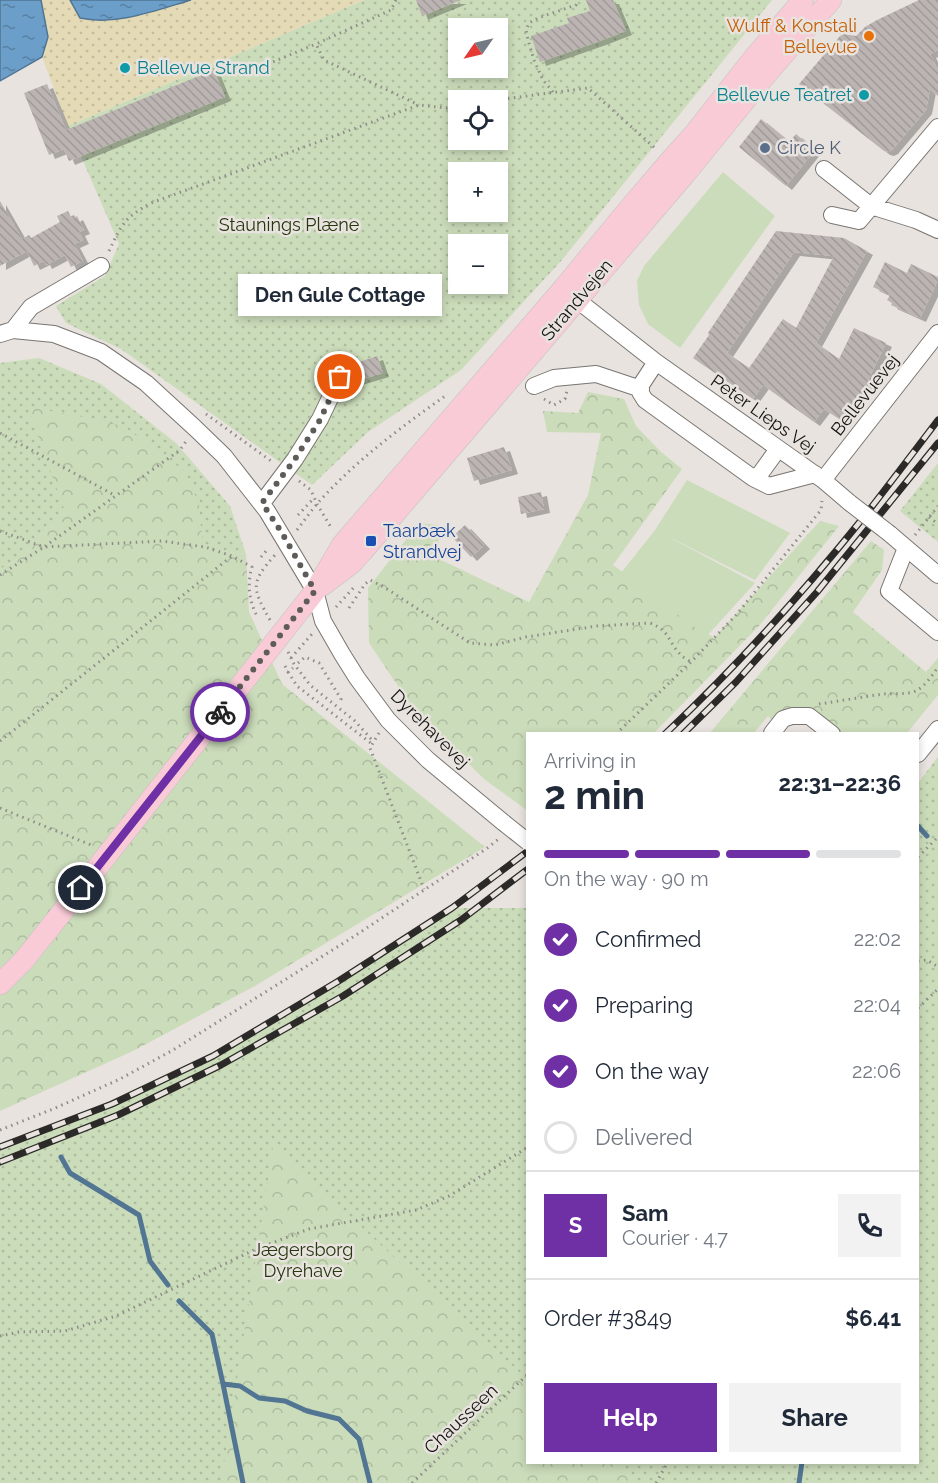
<!DOCTYPE html>
<meta charset="utf-8">
<style>
:root{--surface:#fff;--page:#f2f2f3;--text:#1f2937;--muted:#747a83;--line:#e0e1e3;--accent:#7030a5}
body{margin:0;font-family:Raleway,sans-serif;background:var(--page);color:var(--text);height:100vh;display:flex;flex-direction:column;font-size:22px;white-space:nowrap}
*{box-sizing:border-box;margin:0}
p{font-size:20px;color:var(--muted)}
.icon{flex:none;width:33px;height:33px;fill:none;stroke:currentColor;stroke-width:2;stroke-linecap:round;stroke-linejoin:round}
.map{position:relative;flex:1;overflow:hidden}
.panel{position:absolute;left:526px;top:732px;width:393px;height:732px;display:flex;flex-direction:column;background:var(--surface);border-radius:0px;box-shadow:0 3px 9px #0003}
.panel>*{flex:none}
.needle{width:39px;rotate:236deg}
.tools{position:absolute;left:448px;top:18px;display:grid;gap:12px}
.tools a{display:grid;place-items:center;width:60px;height:60px;border-radius:0px;background:var(--surface);box-shadow:0 3px 9px #0003;font-size:30px}
.pin{position:absolute;display:grid;place-items:center;width:51px;height:51px;color:#fff;margin:-26px;border:3px solid #fff;border-radius:50%;box-shadow:0 2px 6px #0007}
.courier{position:absolute;display:grid;place-items:center;width:60px;height:60px;margin:-30px;border:4px solid #7030a5;border-radius:50%;background:#fff;color:#222;box-shadow:0 2px 8px #0007}
.bubble{position:absolute;height:42px;border-radius:0px;background:var(--surface);box-shadow:0 3px 9px #0003;font-size:20px;font-weight:700;line-height:42px;text-align:center}
.headline em{font-style:normal;font-weight:700}
.headline div{display:flex;flex-direction:column-reverse}
.headline{display:flex;align-items:center;justify-content:space-between;height:102px;padding:0 18px}
h1{font-size:39px;font-weight:700;line-height:45px}
.bar{display:grid;grid-template-columns:repeat(4,1fr);gap:9px 6px;align-content:center;height:72px;padding:0 18px}
.bar i{height:8px;border-radius:4px;background:var(--line)}
.bar .active{background:var(--accent)}
.bar p{grid-column:span 4}
.line{display:flex;align-items:center;gap:15px;padding:0 18px;border-top:2px solid var(--line)}
.line div{flex:1}
.round{display:grid;place-items:center;flex:none;width:63px;height:63px;border-radius:0px;background:var(--page)}
ol{padding:0 18px;list-style:none}
li{display:flex;align-items:center;gap:18px;height:66px}
li p{margin-inline-start:auto}
li .icon{padding:6px;border-radius:50%;background:var(--accent);color:#fff;stroke-width:4}
li:last-child{color:var(--muted)}
li i{width:33px;height:33px;border:3px solid var(--line);border-radius:50%}
.primary-button{display:flex;gap:12px;margin-top:auto;padding:12px 18px}
.primary-button a{flex:1;height:69px;border-radius:0px;background:var(--accent);color:#fff;font-size:24px;font-weight:700;line-height:69px;text-align:center}
.primary-button a+a{background:var(--page);color:var(--text)}
.map>svg:first-child{display:block}
</style>
<div class="map">
<svg width="938" height="1483" viewBox="0 0 938 1483">
<defs>
<pattern id="grass-dots" width="8" height="8" patternUnits="userSpaceOnUse" patternTransform="scale(1.5)"><rect width="8" height="8" fill="#cbdcba"/><path d="M2 2h.1M6 6h.1" fill="none" stroke="#adbc9f" stroke-width="1.8" stroke-linecap="round"/></pattern>
<pattern id="forest-crowns" width="20" height="18" patternUnits="userSpaceOnUse" patternTransform="scale(1.5)"><rect width="20" height="18" fill="#cbdcba"/><path d="M2 6a3 3 0 1 1 6 0M12 15a3 3 0 1 1 6 0" fill="none" stroke="#adbc9f"/></pattern>
<pattern id="sand-dots" width="8" height="8" patternUnits="userSpaceOnUse" patternTransform="scale(1.5)"><rect width="8" height="8" fill="#e4dbb6"/><path d="M2 2h.1M6 6h.1" fill="none" stroke="#c3bb9b" stroke-width="1.8" stroke-linecap="round"/></pattern>
<pattern id="water-ripples" width="26" height="14" patternUnits="userSpaceOnUse" patternTransform="scale(1.5)"><rect width="26" height="14" fill="#6b9fc9"/><path d="M2 4q2-2 4 0t4 0M15 11q2-2 4 0t4 0" fill="none" stroke="#5780a2"/></pattern>
<pattern id="building-back-hatch" width="6" height="6" patternUnits="userSpaceOnUse" patternTransform="scale(1.5)"><rect width="6" height="6" fill="#bbb4b2"/><path d="M-1 5l2 2M0 0l6 6M5-1l2 2" fill="none" stroke="#a09a98"/></pattern>
<filter id="shadow"><feDropShadow dx="6" dy="4" stdDeviation="0" flood-color="#0004"/></filter>
</defs>
<rect width="100%" height="100%" fill="#e8e3de"/>
<!-- grass -->
<path fill="url(#grass-dots)" fill-rule="evenodd" d="M364,0H772L561,261L461,370L368,432L312,485L121,349L66,323L56,306L105,276L119,244L68,126ZM459,28H498V68H459ZM459,100H498V140H459ZM459,172H498V212H459ZM459,244H498V284H459Z
M39,358L101,384L176,443L230,506L246,554L203,549L66,515L20,558L0,569V363Z
M938,463V542L900,511Z
M938,757V1483H0V1147L112,1104L213,1056L337,982L452,908H528V1462H918V783Z"/>
<!-- forest -->
<path fill="url(#forest-crowns)" d="M588,392L624,399L636,426L660,451L682,469L613,565L714,638L820,521L839,526L759,626L654,733L528,734V811L484,779L415,711L369,643L368,588L419,523L440,525L437,558L529,602L588,495L601,433L547,432L543,411L578,413Z
M28,407L106,421L126,428L186,472L199,505L203,549L246,554L249,612L282,684L485,847L253,987L133,1051L0,1111V569L20,558L66,515Z
M871,541L884,550L882,570L853,612L926,672L938,658V695L907,733H840L808,710L773,722L768,716L754,733L709,734Z
M273,1146L528,1380V1462L618,1463L640,1483H221Z"/>
<!-- sand -->
<path fill="url(#sand-dots)" d="M41,0H70L80,18L138,16L191,0H364L68,126L42,57L48,37Z"/>
<!-- pitch -->
<path fill="#cbdcba" d="M723,172L775,216L680,348L648,324L639,305L637,281L644,266Z
M687,480L790,533L755,580L663,534L755,583L707,636L621,573L655,530Z"/>
<!-- water -->
<path fill="url(#water-ripples)" stroke="#517592" stroke-width="1.5" d="M0,0H41L48,37L42,57L0,81Z
M70,0H191C157,10 116,26 80,18Z"/>
<g fill="none" stroke-linecap="round" stroke-linejoin="round">
<!-- stream -->
<path stroke="#517592" stroke-width="5" d="M918,826L927,836
M61,1157L70,1173L139,1215L150,1261L168,1285
M179,1301L212,1334L223,1384L240,1386L259,1398L285,1401L307,1411L339,1419L359,1439L370,1483
M223,1384L243,1483
M799,1483L802,1462"/>
</g>
<!-- building -->
<path fill="url(#building-back-hatch)" fill-rule="evenodd" filter="url(#shadow)" d="M416,0H461L422,16Z
M586,0H613L626,31L600,41L540,62L531,36L569,23L567,18L590,11Z
M919,0H938V50L930,54L938,70V96L930,89L926,110L892,150L888,152L884,151L799,84L840,36L844,34L856,36L865,27L877,20Z
M214,70L225,97L69,161L64,149L49,155L24,93L47,84L66,130Z
M761,119L789,142L796,134L815,150L786,186L739,147Z
M0,201L22,239L29,235L31,238L60,222L57,216L68,211L72,219L77,216L84,230L79,232L83,240L74,244L83,261L71,267L65,255L46,265L44,261L34,266L27,251L0,266Z
M776,231L844,238L867,251L816,343L839,359L854,328L886,343L868,380L869,381L841,420L824,409L814,422L763,385L753,399L693,358L709,335L708,333ZM794,252L834,256L796,328L783,319L749,368L727,353Z
M885,262L907,273L911,264L938,277V280L920,318L891,305L892,303L887,300L890,295L873,287Z
M377,356L383,373L353,382L347,366Z
M504,447L512,470L474,481L467,458Z
M541,492L544,509L521,514L518,497Z
M465,525L484,545L471,557L452,537Z"/>
<g fill="none" stroke-linecap="round" stroke-linejoin="round">
<defs>
<path id="minor" d="M824,169L871,206L916,220L938,230
M832,215L859,221L938,127
M567,292L656,362L823,480L850,503
M13,330L31,307L101,266
M0,334L13,330L54,334L101,352L146,383L195,428L224,456L267,511L315,591L323,621L342,654L357,678L388,720L428,760L504,823
M656,362L641,385L640,392L645,400L753,478L760,474L778,449
M534,386L554,378L596,374L641,389
M753,478L769,486L815,474
M823,480L938,333
M262,503L295,459L320,419L340,377
M890,534L938,575
M906,548L889,591L938,632
M772,733L783,719L792,716H809L832,734
M918,754L938,729"/>
<path id="major" d="M323,585L352,563L361,553L685,174L769,71L831,0
M0,984L24,960L67,906L315,591L342,545L563,289L623,216L670,161L695,133L753,59L803,0"/>
</defs>
<!-- minor casing -->
<use href="#minor" stroke="#797571" stroke-width="18"/>
<!-- major casing -->
<use href="#major" stroke="#c2c2c1" stroke-width="22"/>
<!-- path -->
<path stroke="#908c88" stroke-width="3" stroke-dasharray="1.5 4.5" stroke-linecap="butt" d="M396,0L391,10L316,44L324,60L419,105
M251,71L316,44
M553,92L543,80L534,60L528,40L526,30L529,23L538,18L576,5V0
M496,100L588,88L656,149
M109,251C122,224 124,218 151,203L419,105L446,108L459,106
M544,399L554,405L565,399L567,391
M206,414L274,463
M0,433L116,496
M299,481L311,490L317,504L332,529
M298,515L314,498
M929,517L938,524
M297,530C304,521 310,512 317,504C354,462 400,428 445,396
M0,531L44,547L180,450L187,440
M915,535L938,506
M261,557L268,549
M0,575L44,547L162,541L205,547L232,556L252,567C247,583 249,601 257,616
M336,607L356,585
M349,608L365,584L370,580L384,587L470,643L495,645L526,637L597,626L650,623C671,631 668,643 682,656C683,657 689,661 691,662
M270,620C252,588 250,583 275,555
M288,652L294,664L310,685L355,721L373,741
M291,658L312,634
M298,663L305,657L319,663L341,699L339,703
M285,666L288,672L293,668
M288,672L297,686L372,744
M819,704C840,701 862,697 883,694C894,693 906,695 916,691C925,686 932,676 938,667
M379,733L370,748L424,889
M616,734L691,662L737,614L821,510L822,501
M0,741L232,556
M0,808L91,845
M918,857L938,837
M918,961L927,960L938,967
M918,1008L938,989
M0,1130L53,1109L120,1079L173,1050L350,939L486,849L500,838
M0,1336L19,1332L65,1331L116,1316L256,1249L309,1229L416,1210L449,1196L528,1147
M412,1483L528,1374
M656,1483L668,1462"/>
<!-- minor -->
<use href="#minor" stroke="#fff" stroke-width="16"/>
<!-- major -->
<use href="#major" stroke="#f8cbd7" stroke-width="21"/>
<defs>
<path id="rail" d="M665,734C736,667 802,594 863,518C888,486 913,453 938,420
M683,734L736,682L817,592L938,443
M0,1147L112,1104L213,1056L337,982L452,908L528,851
M0,1162L118,1115L221,1065L343,996L461,920L528,869"/>
</defs>
<!-- rail casing -->
<use href="#rail" stroke="#2c2a28" stroke-width="7"/>
<!-- rail -->
<use href="#rail" stroke="#e8e3de" stroke-width="4.5" stroke-dasharray="14" stroke-linecap="butt"/>
<defs>
<path id="minor-bridge" d="M850,503L890,534
M504,823L528,842"/>
</defs>
<!-- minor-bridge casing -->
<use href="#minor-bridge" stroke="#797571" stroke-width="18" stroke-linecap="butt"/>
<!-- minor-bridge -->
<use href="#minor-bridge" stroke="#fff" stroke-width="16"/>
</g>
<g fill="none" stroke-linecap="round" stroke-linejoin="round">
<!-- done -->
<path stroke="#5e5c59" stroke-width="6" stroke-dasharray="0 10.8" d="M220,712L315,591L282,533L262,503L295,459L320,420L340,377"/>
<!-- route -->
<path stroke="#7030a5" stroke-width="8" d="M81,888L220,712"/>
</g>
<!-- markers -->
<circle fill="#e8710a" stroke="#e8e3de" stroke-width="2" cx="869" cy="36" r="6"/>
<g fill="#0f9aa8" stroke="#e8e3de" stroke-width="2">
<circle cx="125" cy="68" r="6"/>
<circle cx="864" cy="95" r="6"/>
</g>
<circle fill="#5c6f8a" stroke="#e8e3de" stroke-width="2" cx="765" cy="148" r="6"/>
<rect fill="#1a4fb4" stroke="#e8e3de" stroke-width="2" x="365" y="535" width="12" height="12" rx="3"/>
<g text-anchor="middle" stroke-width="5" stroke-linejoin="round" paint-order="stroke">
<!-- food labels -->
<g font-size="18" fill="#c56008" stroke="#e8e3de" text-anchor="end">
<text x="857" y="32">Wulff &amp; Konstali<tspan x="857" dy="21">Bellevue</tspan></text>
</g>
<!-- culture labels -->
<g font-size="18" fill="#0d838f" stroke="#e8e3de" text-anchor="start">
<text x="137" y="74">Bellevue Strand</text>
<text x="852" y="101" text-anchor="end">Bellevue Teatret</text>
</g>
<!-- service labels -->
<g font-size="18" fill="#4e5e75" stroke="#e8e3de" text-anchor="start">
<text x="777" y="154">Circle K</text>
</g>
<!-- park labels -->
<g font-size="18" fill="#26370e" stroke="#e8e3de">
<text x="289" y="231">Staunings Plæne</text>
<text x="303" y="1256">Jægersborg<tspan x="303" dy="21">Dyrehave</tspan></text>
</g>
<!-- street labels -->
<g font-size="18" fill="#141311" stroke="#e8e3de">
<text transform="translate(577 300) rotate(-50)" y="6">Strandvejen</text>
<text transform="translate(865 395) rotate(-52)" y="6">Bellevuevej</text>
<text transform="translate(763 414) rotate(35)" y="6">Peter Lieps Vej</text>
<text transform="translate(430 729) rotate(45)" y="6">Dyrehavevej</text>
<text transform="translate(461 1419) rotate(-43)" y="6">Chausseen</text>
</g>
<!-- transit labels -->
<g font-size="18" fill="#164399" stroke="#e8e3de" text-anchor="start">
<text x="383" y="537">Taarbæk<tspan x="383" dy="21">Strandvej</tspan></text>
</g>
</g>
</svg>
<div class="tools">
<a><svg class="needle" viewBox="-14 -14 28 28"><path d="M0-13l5 13h-10z" fill="#e53935"/><path d="M0 13l5-13h-10z" fill="#747a83"/></svg></a>
<a><svg class="icon" aria-label="locate" viewBox="0 0 24 24"><circle cx="12" cy="12" r="6"/><path d="M12 2v4M12 18v4M2 12h4M18 12h4"/></svg></a>
<a>+</a>
<a>−</a>
</div>
<div class="pin" style="left:340px;top:377px;background:#ea580c"><svg class="icon" aria-label="bag" viewBox="0 0 24 24"><path d="M5 8h14l-1 12H6zM9 8a3 3 0 0 1 6 0"/></svg></div>
<div class="pin" style="left:81px;top:888px;background:#1f2937"><svg class="icon" aria-label="home" viewBox="0 0 24 24"><path d="M3 11l9-7 9 7M6 9v11h12V9"/></svg></div>
<div class="courier" style="left:220px;top:712px"><svg class="icon" aria-label="bike" viewBox="0 0 24 24"><circle cx="6" cy="16" r="4"/><circle cx="18" cy="16" r="4"/><path d="M6 16l4-8h5l3 8M10 8l3 8H6M13 5h3"/></svg></div>
<div class="bubble" style="left:238px;top:274px;width:204px">Den Gule Cottage</div>
<section class="panel">
<div class="headline"><div><h1>2 min</h1><p>Arriving in</p></div><em>22:31–22:36</em></div>
<div class="bar"><i class="active"></i><i class="active"></i><i class="active"></i><i></i><p>On the way · 90 m</p></div>
<ol>
<li><svg class="icon" aria-label="check" viewBox="0 0 24 24"><path d="M5 12l5 5 9-10"/></svg>Confirmed<p>22:02</p></li>
<li><svg class="icon" aria-label="check" viewBox="0 0 24 24"><path d="M5 12l5 5 9-10"/></svg>Preparing<p>22:04</p></li>
<li><svg class="icon" aria-label="check" viewBox="0 0 24 24"><path d="M5 12l5 5 9-10"/></svg>On the way<p>22:06</p></li>
<li><i></i>Delivered</li>
</ol>
<div class="line" style="height:108px"><b class="round" style="background:var(--accent);color:#fff">S</b><div><b>Sam</b><p>Courier · 4.7</p></div><a class="round"><svg class="icon" aria-label="phone" viewBox="0 0 24 24"><path d="M5 4h4l2 5-3 2q2 4 5 5l2-3 5 2v4C11 20 4 13 5 4z"/></svg></a></div>
<div class="line" style="height:78px"><div>Order #3849</div><b>$6.41</b></div>
<div class="primary-button"><a>Help</a><a>Share</a></div>
</section>
</div>
